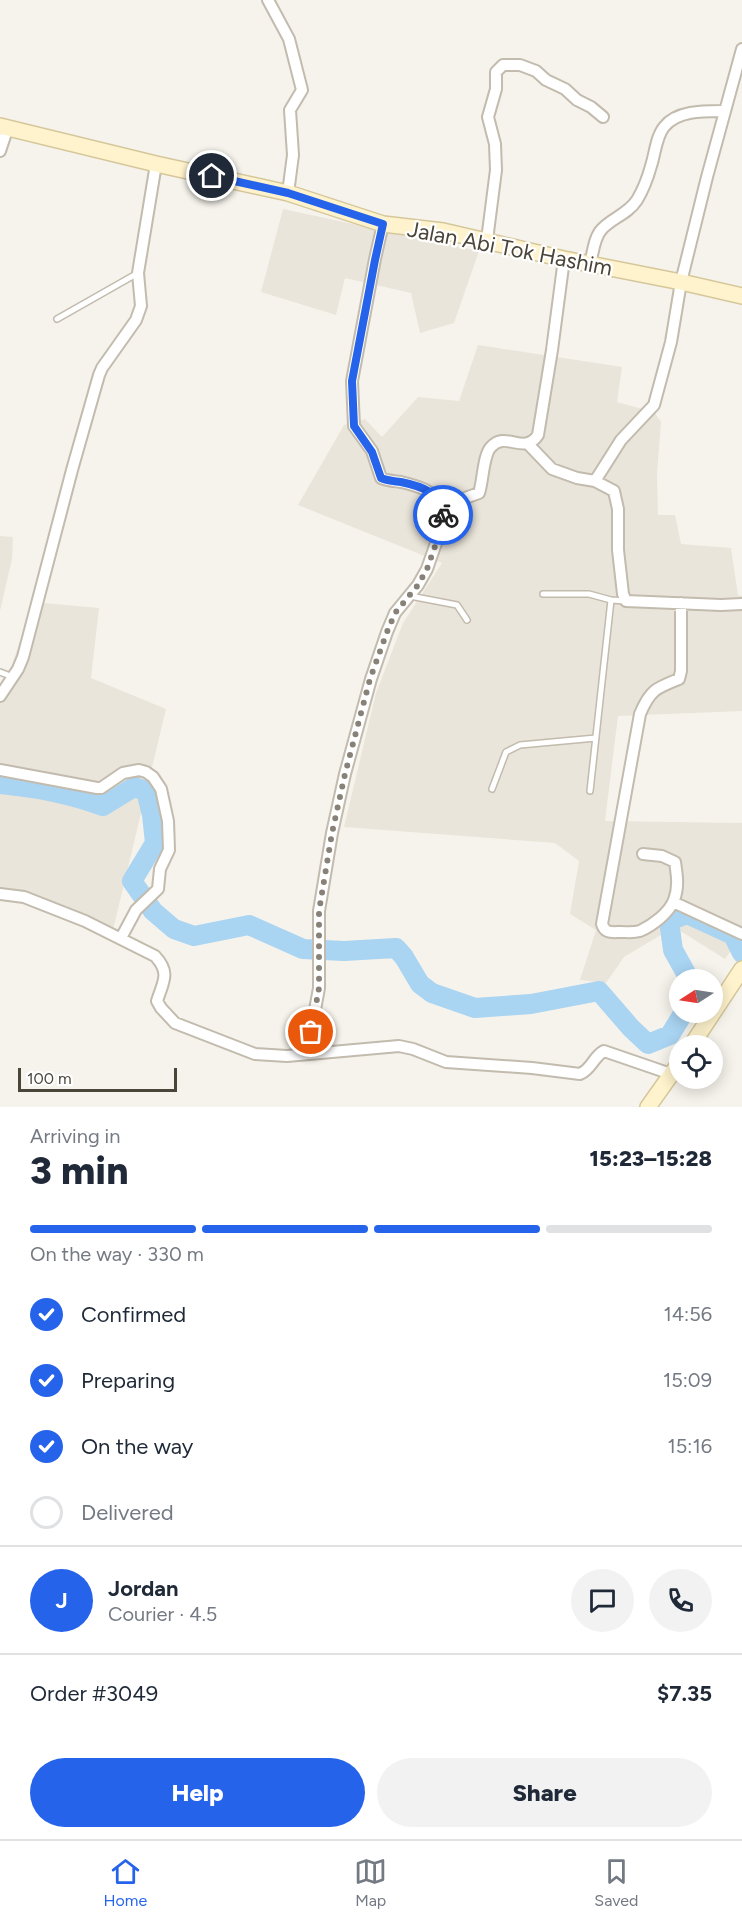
<!DOCTYPE html>
<meta charset="utf-8">
<style>
:root{--surface:#fff;--page:#f2f2f3;--text:#1f2937;--muted:#747a83;--line:#e0e1e3;--accent:#2563eb}
body{margin:0;font-family:Figtree,sans-serif;background:var(--page);color:var(--text);height:100vh;display:flex;flex-direction:column;font-size:22px;white-space:nowrap}
*{box-sizing:border-box;margin:0}
p{font-size:20px;color:var(--muted)}
.icon{flex:none;width:33px;height:33px;fill:none;stroke:currentColor;stroke-width:2;stroke-linecap:round;stroke-linejoin:round}
.map{position:relative;height:1107px;overflow:hidden}
.panel{display:flex;flex-direction:column;background:var(--surface);flex:1}
.panel>*{flex:none}
.needle{width:39px;rotate:258deg}
.fabs{position:absolute;left:669px;top:969px;display:grid;gap:12px}
.fabs a{display:grid;place-items:center;width:54px;height:54px;border-radius:50%;background:var(--surface);box-shadow:0 3px 15px #0003;font-size:30px}
.scale{position:absolute;left:18px;bottom:15px;width:159px;box-sizing:border-box;padding-left:6px;border:3px solid #4b4439;border-top:0;font-size:16px;line-height:21px;white-space:nowrap;color:#4b4439;-webkit-text-stroke:4px #fff;paint-order:stroke}
.pin{position:absolute;display:grid;place-items:center;width:51px;height:51px;color:#fff;margin:-26px;border:3px solid #fff;border-radius:50%;box-shadow:0 2px 6px #0007}
.courier{position:absolute;display:grid;place-items:center;width:60px;height:60px;margin:-30px;border:4px solid #2563eb;border-radius:50%;background:#fff;color:#222;box-shadow:0 2px 8px #0007}
.headline em{font-style:normal;font-weight:800}
.headline div{display:flex;flex-direction:column-reverse}
.headline{display:flex;align-items:center;justify-content:space-between;height:102px;padding:0 30px}
h1{font-size:39px;font-weight:800;line-height:45px}
.bar{display:grid;grid-template-columns:repeat(4,1fr);gap:9px 6px;align-content:center;height:72px;padding:0 30px}
.bar i{height:8px;border-radius:4px;background:var(--line)}
.bar .current{background:var(--accent)}
.bar p{grid-column:span 4}
.line{display:flex;align-items:center;gap:15px;padding:0 30px;border-top:2px solid var(--line)}
.line div{flex:1}
.round{display:grid;place-items:center;flex:none;width:63px;height:63px;border-radius:32px;background:var(--page)}
ol{padding:0 30px;list-style:none}
li{display:flex;align-items:center;gap:18px;height:66px}
li p{margin-inline-start:auto}
li .icon{padding:6px;border-radius:50%;background:var(--accent);color:#fff;stroke-width:4}
li:last-child{color:var(--muted)}
li i{width:33px;height:33px;border:3px solid var(--line);border-radius:50%}
.action{display:flex;gap:12px;margin-top:auto;padding:12px 30px}
.action a{flex:1;height:69px;border-radius:36px;background:var(--accent);color:#fff;font-size:24px;font-weight:800;line-height:69px;text-align:center}
.action a+a{background:var(--page);color:var(--text)}
.tab-bar{display:flex;justify-content:space-around;align-items:center;height:84px;border-top:2px solid var(--line);background:var(--surface);font-size:16px;color:var(--muted)}
.tab-bar a{display:grid;justify-items:center;gap:3px}
.tab-bar .current{color:var(--accent)}
.map>svg:first-child{display:block}
</style>
<div class="map">
<svg width="742" height="1107" viewBox="0 0 742 1107">
<rect width="100%" height="100%" fill="#f6f3ec"/>
<!-- residential -->
<path fill="#eae5da" d="M283,209L479,251L454,323L420,333L411,293L345,278L336,315L261,292Z
M478,345L622,367L617,402L654,412L661,422L657,475L658,515H675L681,544L731,548L738,595L742,596V711L618,716L605,821L742,823V935L725,959L674,927L624,957L606,983L580,980L596,930L570,914L579,861L555,843L344,827L376,693L403,623L442,563L298,505L344,425L365,419L382,437L418,397L459,401Z
M0,536L13,537L12,559L0,611Z
M33,602L99,608L91,678L166,709L113,930L0,894V690L6,683Z"/>
<g fill="none" stroke-linecap="round" stroke-linejoin="round">
<!-- river -->
<path stroke="#a9d4f2" stroke-width="20" d="M0,784C38,788 67,793 103,806L134,787L146,791L152,815L155,843L132,881L153,911L174,929L194,936L249,925L303,949L344,951L396,948L404,957L420,984L432,993L475,1008L531,1004L599,991L631,1028L648,1044L670,1035L684,1012
M687,980V975L673,950L669,921L687,914L733,935L742,953"/>
<defs>
<path id="lane" d="M57,319L138,273
M543,594H589L611,600L626,601
M410,596L457,605L467,620
M0,672L13,677
M492,789L506,752L520,745L596,738
M590,791L611,600"/>
<path id="street" d="M268,0L289,39L302,90L290,110L293,155L288,193
M0,151L8,127
M383,224L375,259L352,381L354,426L372,451L381,478C388,481 394,481 401,482C418,486 433,490 443,506L479,493C483,482 483,455 491,447C506,430 524,456 538,435L552,350L564,259
M487,240L496,170L495,144L488,117L496,89V72L503,65H520L536,71L546,80L565,89L577,100L591,107L603,117
M590,264C593,253 594,237 602,229C612,218 628,214 637,200C643,190 648,177 651,166C655,154 656,137 664,127C677,110 706,111 724,111
M528,444L552,469L577,478L595,481L614,491L618,509V550L623,594L626,601L721,605L742,604
M595,481L621,440L654,405L671,342L681,282L707,177L742,49
M0,696L18,669L23,657L72,470L99,375L102,368L136,320L141,306L138,273L156,164
M0,770L97,788H101L123,773L139,770L146,772L153,777L161,789L168,821L169,850L160,869L158,889L136,910L121,938
M643,854L662,856L675,862C677,875 679,887 674,900C669,913 653,925 640,931C633,933 627,932 621,932C612,932 605,934 602,924L640,714C650,690 656,688 679,679L681,671V603
M0,894L24,897L85,921L155,956C171,973 163,982 157,1001L161,1008L175,1023L255,1054L287,1056L399,1046L413,1049L446,1062L532,1068L580,1074C592,1069 593,1057 604,1051L671,1074
M673,902L742,934
M307,1054L319,988V911L332,833L345,774L371,679L387,632L395,613L418,585L427,569L442,526L443,506"/>
<path id="secondary" d="M0,126L156,164L288,193L383,224L443,231L564,259L681,282L742,296
M691,1046L742,969
M648,1107L680,1062"/>
</defs>
<!-- lane casing -->
<use href="#lane" stroke="#c2bbae" stroke-width="8"/>
<!-- street casing -->
<use href="#street" stroke="#c2bbae" stroke-width="14"/>
<!-- secondary casing -->
<use href="#secondary" stroke="#d6c79b" stroke-width="18"/>
<!-- lane -->
<use href="#lane" stroke="#fff" stroke-width="5"/>
<!-- street -->
<use href="#street" stroke="#fff" stroke-width="10"/>
<!-- secondary -->
<use href="#secondary" stroke="#fff3cd" stroke-width="15"/>
</g>
<g fill="none" stroke-linecap="round" stroke-linejoin="round">
<!-- done -->
<path stroke="#878178" stroke-width="6" stroke-dasharray="0 10.8" d="M311,1032L319,988V911L332,833L345,774L370,679L387,632L395,613L418,585L427,569L438,538L443,515"/>
<!-- route -->
<path stroke="#2563eb" stroke-width="8" d="M212,176L288,193L383,224L375,260L352,381L354,426L372,452L381,478C388,481 394,481 401,482C420,486 442,492 443,515"/>
</g>
<g text-anchor="middle" stroke-width="4.5" stroke-linejoin="round" paint-order="stroke">
<!-- street labels -->
<g font-size="22" fill="#4b4439" stroke="#fff">
<text transform="translate(510 248) rotate(11)" y="8">Jalan Abi Tok Hashim</text>
</g>
</g>
</svg>
<div class="fabs">
<a><svg class="needle" viewBox="-14 -14 28 28"><path d="M0-13l5 13h-10z" fill="#e53935"/><path d="M0 13l5-13h-10z" fill="#747a83"/></svg></a>
<a><svg class="icon" aria-label="locate" viewBox="0 0 24 24"><circle cx="12" cy="12" r="6"/><path d="M12 2v4M12 18v4M2 12h4M18 12h4"/></svg></a>
</div>
<div class="scale">100 m</div>
<div class="pin" style="left:311px;top:1032px;background:#ea580c"><svg class="icon" aria-label="bag" viewBox="0 0 24 24"><path d="M5 8h14l-1 12H6zM9 8a3 3 0 0 1 6 0"/></svg></div>
<div class="pin" style="left:212px;top:176px;background:#1f2937"><svg class="icon" aria-label="home" viewBox="0 0 24 24"><path d="M3 11l9-7 9 7M6 9v11h12V9"/></svg></div>
<div class="courier" style="left:443px;top:515px"><svg class="icon" aria-label="bike" viewBox="0 0 24 24"><circle cx="6" cy="16" r="4"/><circle cx="18" cy="16" r="4"/><path d="M6 16l4-8h5l3 8M10 8l3 8H6M13 5h3"/></svg></div>
</div>
<section class="panel">
<div class="headline"><div><h1>3 min</h1><p>Arriving in</p></div><em>15:23–15:28</em></div>
<div class="bar"><i class="current"></i><i class="current"></i><i class="current"></i><i></i><p>On the way · 330 m</p></div>
<ol>
<li><svg class="icon" aria-label="check" viewBox="0 0 24 24"><path d="M5 12l5 5 9-10"/></svg>Confirmed<p>14:56</p></li>
<li><svg class="icon" aria-label="check" viewBox="0 0 24 24"><path d="M5 12l5 5 9-10"/></svg>Preparing<p>15:09</p></li>
<li><svg class="icon" aria-label="check" viewBox="0 0 24 24"><path d="M5 12l5 5 9-10"/></svg>On the way<p>15:16</p></li>
<li><i></i>Delivered</li>
</ol>
<div class="line" style="height:108px"><b class="round" style="background:var(--accent);color:#fff">J</b><div><b>Jordan</b><p>Courier · 4.5</p></div><a class="round"><svg class="icon" aria-label="chat" viewBox="0 0 24 24"><path d="M4 5h16v11H9l-5 4z"/></svg></a><a class="round"><svg class="icon" aria-label="phone" viewBox="0 0 24 24"><path d="M5 4h4l2 5-3 2q2 4 5 5l2-3 5 2v4C11 20 4 13 5 4z"/></svg></a></div>
<div class="line" style="height:78px"><div>Order #3049</div><b>$7.35</b></div>
<div class="action"><a>Help</a><a>Share</a></div>
</section>
<nav class="tab-bar">
<a class="current"><svg class="icon" aria-label="home" viewBox="0 0 24 24"><path d="M3 11l9-7 9 7M6 9v11h12V9"/></svg>Home</a>
<a><svg class="icon" aria-label="map" viewBox="0 0 24 24"><path d="M3 6l6-2 6 2 6-2v14l-6 2-6-2-6 2zM9 4v14M15 6v14"/></svg>Map</a>
<a><svg class="icon" aria-label="saved" viewBox="0 0 24 24"><path d="M7 4h10v16l-5-4-5 4z"/></svg>Saved</a>
</nav>
